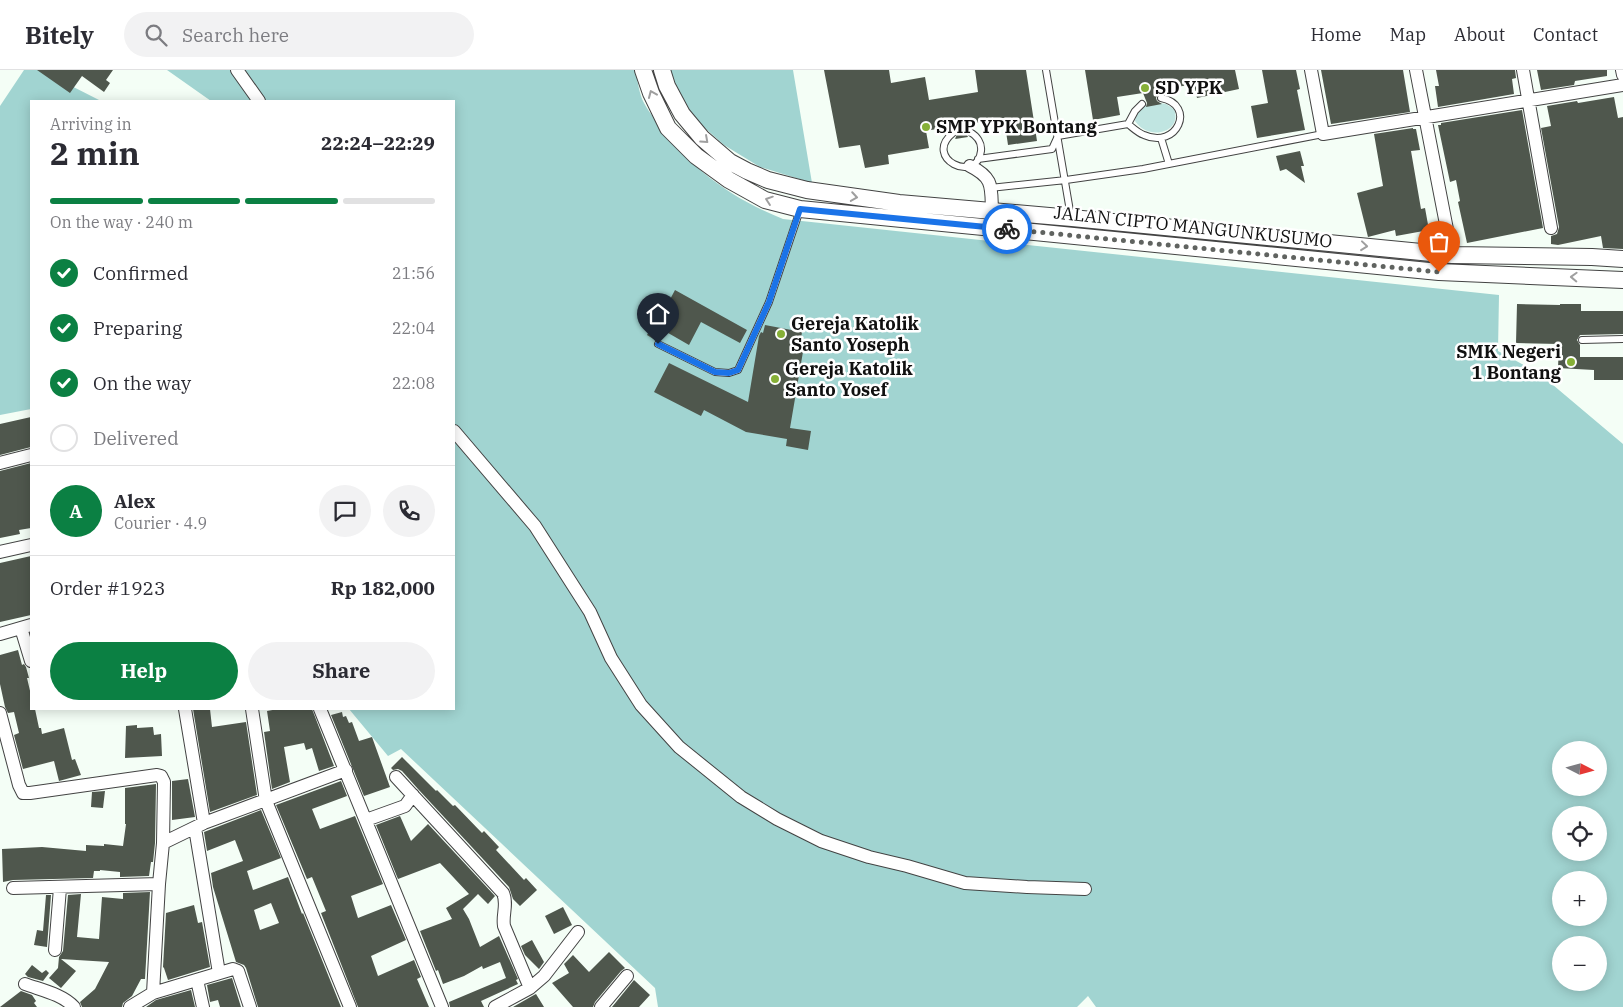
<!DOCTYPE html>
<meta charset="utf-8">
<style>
:root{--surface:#fff;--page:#f2f2f3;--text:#2b2b33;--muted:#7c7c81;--line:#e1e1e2;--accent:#0b8043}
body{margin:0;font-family:"IBM Plex Serif",serif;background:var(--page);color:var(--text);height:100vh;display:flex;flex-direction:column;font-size:19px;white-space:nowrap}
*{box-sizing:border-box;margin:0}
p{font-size:16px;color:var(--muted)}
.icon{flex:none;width:28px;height:28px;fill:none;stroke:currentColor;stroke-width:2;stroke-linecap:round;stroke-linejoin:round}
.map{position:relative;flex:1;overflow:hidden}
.side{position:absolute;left:30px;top:30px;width:425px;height:610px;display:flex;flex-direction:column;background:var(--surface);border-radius:0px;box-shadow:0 2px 12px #0003}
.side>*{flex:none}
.needle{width:32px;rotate:96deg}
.fabs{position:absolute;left:1552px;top:671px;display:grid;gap:10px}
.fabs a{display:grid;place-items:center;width:55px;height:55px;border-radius:50%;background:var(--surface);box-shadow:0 2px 12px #0003;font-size:25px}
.pin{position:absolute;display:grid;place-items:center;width:42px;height:42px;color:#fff;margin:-51px -21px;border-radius:50% 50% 50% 0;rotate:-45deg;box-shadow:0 0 5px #0007}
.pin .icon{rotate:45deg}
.courier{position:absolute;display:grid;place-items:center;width:50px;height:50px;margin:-25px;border:4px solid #1a73e8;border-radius:50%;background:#fff;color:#222;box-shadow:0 1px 6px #0007}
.overview em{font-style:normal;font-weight:700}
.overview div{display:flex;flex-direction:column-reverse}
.overview{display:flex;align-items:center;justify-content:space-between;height:85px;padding:0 20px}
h1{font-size:32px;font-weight:700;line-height:38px}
.bar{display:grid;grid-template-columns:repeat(4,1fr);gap:8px 5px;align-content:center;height:60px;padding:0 20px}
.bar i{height:6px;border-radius:4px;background:var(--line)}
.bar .current{background:var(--accent)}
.bar p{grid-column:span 4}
.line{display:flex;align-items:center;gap:12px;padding:0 20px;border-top:1px solid var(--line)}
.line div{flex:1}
.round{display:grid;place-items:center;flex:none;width:52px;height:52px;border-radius:26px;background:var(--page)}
ol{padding:0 20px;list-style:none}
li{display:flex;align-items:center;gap:15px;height:55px}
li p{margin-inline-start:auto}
li .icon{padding:5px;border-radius:50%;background:var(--accent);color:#fff;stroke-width:4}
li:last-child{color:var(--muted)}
li i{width:28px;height:28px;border:2px solid var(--line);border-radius:50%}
.cta{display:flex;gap:10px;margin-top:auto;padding:10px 20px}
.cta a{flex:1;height:58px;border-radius:30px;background:var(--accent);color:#fff;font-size:20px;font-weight:700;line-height:58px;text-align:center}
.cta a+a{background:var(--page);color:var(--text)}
header{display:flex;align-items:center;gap:30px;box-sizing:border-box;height:70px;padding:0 25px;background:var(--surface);border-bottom:1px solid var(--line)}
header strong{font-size:24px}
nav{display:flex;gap:28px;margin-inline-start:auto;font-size:18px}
.search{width:350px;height:45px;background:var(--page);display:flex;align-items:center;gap:12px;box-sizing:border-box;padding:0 18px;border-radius:28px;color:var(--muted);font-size:19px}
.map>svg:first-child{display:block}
</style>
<header>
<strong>Bitely</strong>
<div class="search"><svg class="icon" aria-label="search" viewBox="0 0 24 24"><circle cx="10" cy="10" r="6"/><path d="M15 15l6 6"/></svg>Search here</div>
<nav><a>Home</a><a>Map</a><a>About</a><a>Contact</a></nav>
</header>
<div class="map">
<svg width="1623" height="937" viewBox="0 0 1623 937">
<rect width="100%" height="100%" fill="#f4fef6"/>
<!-- green -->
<path fill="#c0e5e1" d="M1159,33L1166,34L1174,39C1183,62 1149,72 1135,51L1136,46L1143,36Z"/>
<!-- forest -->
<path fill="#a1d4d1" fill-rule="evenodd" d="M24,0H40L101,31H31V339L0,345V36Z
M167,0H635C638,11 639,24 644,33C647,39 651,44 655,49C685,95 732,129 783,149L1499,225L1498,281L1540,304L1623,374V937H1096L1088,926L1077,937H658L655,918L401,679L388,686L349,639H454V31H211ZM1561,680H1599V718H1561ZM1561,745H1599V782H1561ZM1561,810H1599V848H1561ZM1561,875H1599V912H1561Z
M668,0H793L812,113L760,97L724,75L689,44Z"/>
<!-- building -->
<path fill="#4f574d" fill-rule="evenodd" d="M37,0H113L106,10L110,13L104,22L82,6L70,23Z
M824,0H889L891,13L925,7L929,30L978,22L975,0H1026L1037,71L1008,75L1004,48L969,54V57L965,61L968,67L955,69L958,62L952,56L926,61L929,78L888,85L889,94L865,98L860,75L839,78Z
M1085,0H1235L1239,19L1197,28L1194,14L1160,20V23L1158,24L1156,28L1157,31L1162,34L1146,37L1147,33L1143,23L1117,27L1120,45L1093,50Z
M1262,0H1296L1300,19L1297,20L1305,60L1257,68L1251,36L1268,33Z
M1321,0H1403L1410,42L1331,54Z
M1436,0H1515L1516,8L1512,9L1514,24L1438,37L1435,16H1439Z
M1537,0H1607V6L1575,11L1574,15L1541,20Z
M1614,27L1618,48L1623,47V179L1603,178L1601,166L1558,175L1551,174V166L1557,164L1559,157L1541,58L1551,56L1547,36L1577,31L1578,33Z
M1522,40L1543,158L1467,173L1458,132L1460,131L1456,110L1450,112L1438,55H1441V53Z
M1413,58V59H1416L1420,80L1411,81L1421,139L1425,138L1429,160L1396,166L1395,160L1368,167L1357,123L1383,116L1374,64Z
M1300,81L1304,96H1301L1305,113L1286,99L1280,101L1276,86Z
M675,220L747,260L740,273L701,252L689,275L656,256Z
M1517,234L1560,235V234H1581V241H1623V264L1580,265L1577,270L1580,275V287H1623V310H1594V300L1558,298L1559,274L1516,273Z
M765,255L802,262L801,269L805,270L790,358L811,361L808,380L786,376L787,369L746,362L704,340L701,346L654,322L669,293L748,332L759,266L761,262L763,263Z
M652,256L663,261L658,269L655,270L647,265Z
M31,347V377L0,385V354Z
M31,393V458L19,460L20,464L0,468V401Z
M31,486V545L0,552V493Z
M18,580L22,595L24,594L26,597L29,608H27L31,625V639H35L39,658H41L42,664L64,658L72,690L75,689L81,705L59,711L54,691L23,699L14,665L19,663L14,642L8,643L5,637L0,614V585Z
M193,639H210L212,657L246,652L257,725L210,742Z
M278,639H312L334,696L319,701L312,678L306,680L304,673L284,677L290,712L272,719L264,662L270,661L267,641Z
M342,642L343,647L346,646L349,653L352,652L359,671L372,667L390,717L364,726L331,645Z
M137,655V658L153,657L154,665L161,664L162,686L125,688L126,656Z
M402,687L436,721L437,720L453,736L455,735L482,763L484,761L499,777L496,780L524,810L526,808L537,820L520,836L513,829L509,817L418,719L402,701L398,699L393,700L391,698Z
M188,709L195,747L172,750V711Z
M341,711L347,726L312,739L320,759L355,746L383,814L351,826L358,848L391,835L406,870L371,886L378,906L414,890L421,907L417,909L429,937H358L321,843L326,841L312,807L307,809L276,735Z
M156,714L155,773L153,792H151L149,806L120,807V802L100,800V801H94L93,808L13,810L3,812L2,779L42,777L86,781V775L104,776V774L123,776L126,754H125V718Z
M105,721L103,738L91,737L92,722Z
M261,740L281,788L247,801L253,820L288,807L302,844L303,843L341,937H258L246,898L244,895L236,892L213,817L211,803L243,791L235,770L207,781L204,762ZM271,833L279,853L260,860L254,840Z
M400,746L411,771L428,754L495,826L488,834L478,824L463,839L469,849L480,877L499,866L518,909L516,910L518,914L481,931L484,937H450L449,932L506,908L500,892L483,899L482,896L464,906L443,914L438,900L436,901L420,861L452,849L446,838L469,824L440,793L398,809L376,755Z
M150,822L145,909H141L132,926L123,933L122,937H82L80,932L95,919L109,892L61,889L76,901L61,918L49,908L58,898L59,887L63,881L68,825L81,824L77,867L99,869L102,827L123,829V823Z
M46,825H51L47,877L34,875L37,860L43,861Z
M194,835L198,853L202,852L210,897L168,910L164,898L163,897L166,843Z
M563,837L572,855L554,864L545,846Z
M532,870L544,892L539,899L525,885L521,876Z
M609,882L625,898L621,901L595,932L593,937H573L552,913L569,903L564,894L573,885L589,902Z
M32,895L42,903L46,900L49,903L43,911L28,907L25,904Z
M232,908L241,937H220L218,930L210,932L207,915Z
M634,910L650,925L639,937H612Z
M191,920L195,937H146L156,930Z
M21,921L32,925L36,931L34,933L37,937H0Z
M536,924L544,937H513L534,925Z"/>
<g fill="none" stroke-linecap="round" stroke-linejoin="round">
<defs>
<path id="service" d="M1046,0L1071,147
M1142,34L1135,41L1128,54C1133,58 1138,63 1144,65C1177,80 1197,35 1161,28
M953,63C922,88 977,115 981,81C982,73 977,66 970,62
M1161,68L1169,94
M978,89L1052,79L1058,66L1128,54
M990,118L1066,110L1143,99L1323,64
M1582,270L1623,269
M658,274L715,302L729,303L738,300L769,232L800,140"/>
<path id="minor" d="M237,0L259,31
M1311,0L1323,64L1623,15
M1416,0L1452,185
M1523,0L1551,158
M1622,0L1623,5
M970,96C994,108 991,117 992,141
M454,361L535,456L590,542L611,588L641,635L679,677L741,727L777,749L821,771L869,787L907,796L965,813L1027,817L1085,819
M0,393L31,385
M0,482L31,475
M21,558L31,591
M0,564L31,555
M185,639L204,753
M252,639L266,731L350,937
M320,639L442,937
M0,643L19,715L23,723H30L157,705L161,706L164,712L163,773
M396,707L503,823C508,834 502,845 504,856L530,918
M366,750L405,736L413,725
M195,758L219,903
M13,818L159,814
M55,880L60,818
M197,910L203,937
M25,914C41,920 62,924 74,937
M153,923L159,814L163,773L204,753L346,700
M130,937L153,923L233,899L238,901L250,937
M495,937L530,918L544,906L578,862
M601,937L627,906"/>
<path id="tertiary" d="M643,0L651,23L668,58L696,86L729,110L765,130L800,139L1439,202L1623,210
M662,0L667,16L682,44L702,68L730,92L747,101L768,110L807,120L899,133L1072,148L1452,185L1592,187L1623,189"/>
</defs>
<!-- service casing -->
<use href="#service" stroke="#434343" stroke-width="8"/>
<!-- minor casing -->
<use href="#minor" stroke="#434343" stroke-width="14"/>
<!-- tertiary casing -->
<use href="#tertiary" stroke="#434343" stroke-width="18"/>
<!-- service -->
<use href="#service" stroke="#fff" stroke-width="6"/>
<!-- minor -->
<use href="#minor" stroke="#fff" stroke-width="12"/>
<!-- tertiary -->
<use href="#tertiary" stroke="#fff" stroke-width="16"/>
</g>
<!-- one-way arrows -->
<defs><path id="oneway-chevron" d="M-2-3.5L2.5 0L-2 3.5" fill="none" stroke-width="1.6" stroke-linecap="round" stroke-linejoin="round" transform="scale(1.25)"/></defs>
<g stroke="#9f9f9f">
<use href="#oneway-chevron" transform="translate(652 24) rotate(-113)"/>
<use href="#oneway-chevron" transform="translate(705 70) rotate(42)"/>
<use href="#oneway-chevron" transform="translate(854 127) rotate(9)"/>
<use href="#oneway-chevron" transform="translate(769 130) rotate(-161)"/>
<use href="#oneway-chevron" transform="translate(1364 176) rotate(6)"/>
<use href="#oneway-chevron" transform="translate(1574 207) rotate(-178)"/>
</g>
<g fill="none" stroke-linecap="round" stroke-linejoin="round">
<!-- done -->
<path stroke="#606360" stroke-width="5" stroke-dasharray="0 9" d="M1007,159L1439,202"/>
<!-- route -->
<path stroke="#1a73e8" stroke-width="6" d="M658,274L715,302L729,303L738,300L769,232L800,139L1007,159"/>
</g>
<!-- markers -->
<g fill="#86b037" stroke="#fff" stroke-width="2">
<circle cx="1145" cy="18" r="5"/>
<circle cx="926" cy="57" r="5"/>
<circle cx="781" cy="264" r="5"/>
<circle cx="1571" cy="292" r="5"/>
<circle cx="775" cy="309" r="5"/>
</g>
<g text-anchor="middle" stroke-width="5" stroke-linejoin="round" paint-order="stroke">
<!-- poi labels -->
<g font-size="18" font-weight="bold" fill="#101010" stroke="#fff" text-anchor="start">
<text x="1155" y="24">SD YPK</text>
<text x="936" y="63">SMP YPK Bontang</text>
<text x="791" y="260">Gereja Katolik<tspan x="791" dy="21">Santo Yoseph</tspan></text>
<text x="1561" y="288" text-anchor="end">SMK Negeri<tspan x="1561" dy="21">1 Bontang</tspan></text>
<text x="785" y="305">Gereja Katolik<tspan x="785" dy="21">Santo Yosef</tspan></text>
</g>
<!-- street labels -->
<g font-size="18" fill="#101010" stroke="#fff">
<text transform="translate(1193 157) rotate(6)" y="6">JALAN CIPTO MANGUNKUSUMO</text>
</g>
</g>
</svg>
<div class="fabs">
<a><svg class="needle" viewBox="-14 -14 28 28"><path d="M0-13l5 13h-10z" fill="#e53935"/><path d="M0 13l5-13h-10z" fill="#7c7c81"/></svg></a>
<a><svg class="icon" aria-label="locate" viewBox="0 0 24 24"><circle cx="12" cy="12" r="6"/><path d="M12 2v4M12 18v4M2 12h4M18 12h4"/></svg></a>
<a>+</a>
<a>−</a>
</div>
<div class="pin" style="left:1439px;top:202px;background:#ea580c"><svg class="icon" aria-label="bag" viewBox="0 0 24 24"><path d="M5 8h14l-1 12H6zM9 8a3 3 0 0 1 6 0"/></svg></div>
<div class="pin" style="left:658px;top:274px;background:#1f2937"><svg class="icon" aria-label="home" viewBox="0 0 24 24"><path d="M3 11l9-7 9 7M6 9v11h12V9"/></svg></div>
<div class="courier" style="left:1007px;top:159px"><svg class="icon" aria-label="bike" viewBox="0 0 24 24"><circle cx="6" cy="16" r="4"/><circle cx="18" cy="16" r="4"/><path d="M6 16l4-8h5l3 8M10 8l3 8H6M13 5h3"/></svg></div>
<section class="side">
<div class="overview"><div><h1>2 min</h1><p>Arriving in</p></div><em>22:24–22:29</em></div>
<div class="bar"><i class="current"></i><i class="current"></i><i class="current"></i><i></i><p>On the way · 240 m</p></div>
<ol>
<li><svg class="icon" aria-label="check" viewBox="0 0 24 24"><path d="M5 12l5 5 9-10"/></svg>Confirmed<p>21:56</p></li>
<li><svg class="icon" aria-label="check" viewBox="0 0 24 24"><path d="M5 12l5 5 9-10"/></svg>Preparing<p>22:04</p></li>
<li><svg class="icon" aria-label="check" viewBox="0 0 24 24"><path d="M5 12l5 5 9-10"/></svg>On the way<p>22:08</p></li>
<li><i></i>Delivered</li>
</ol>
<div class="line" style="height:90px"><b class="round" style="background:var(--accent);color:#fff">A</b><div><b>Alex</b><p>Courier · 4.9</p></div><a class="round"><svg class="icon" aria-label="chat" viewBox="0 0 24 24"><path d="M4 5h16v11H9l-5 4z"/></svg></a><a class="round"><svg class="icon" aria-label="phone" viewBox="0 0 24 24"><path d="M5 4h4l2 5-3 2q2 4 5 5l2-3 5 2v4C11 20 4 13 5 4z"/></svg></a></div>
<div class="line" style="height:65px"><div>Order #1923</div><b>Rp 182,000</b></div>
<div class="cta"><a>Help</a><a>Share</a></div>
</section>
</div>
